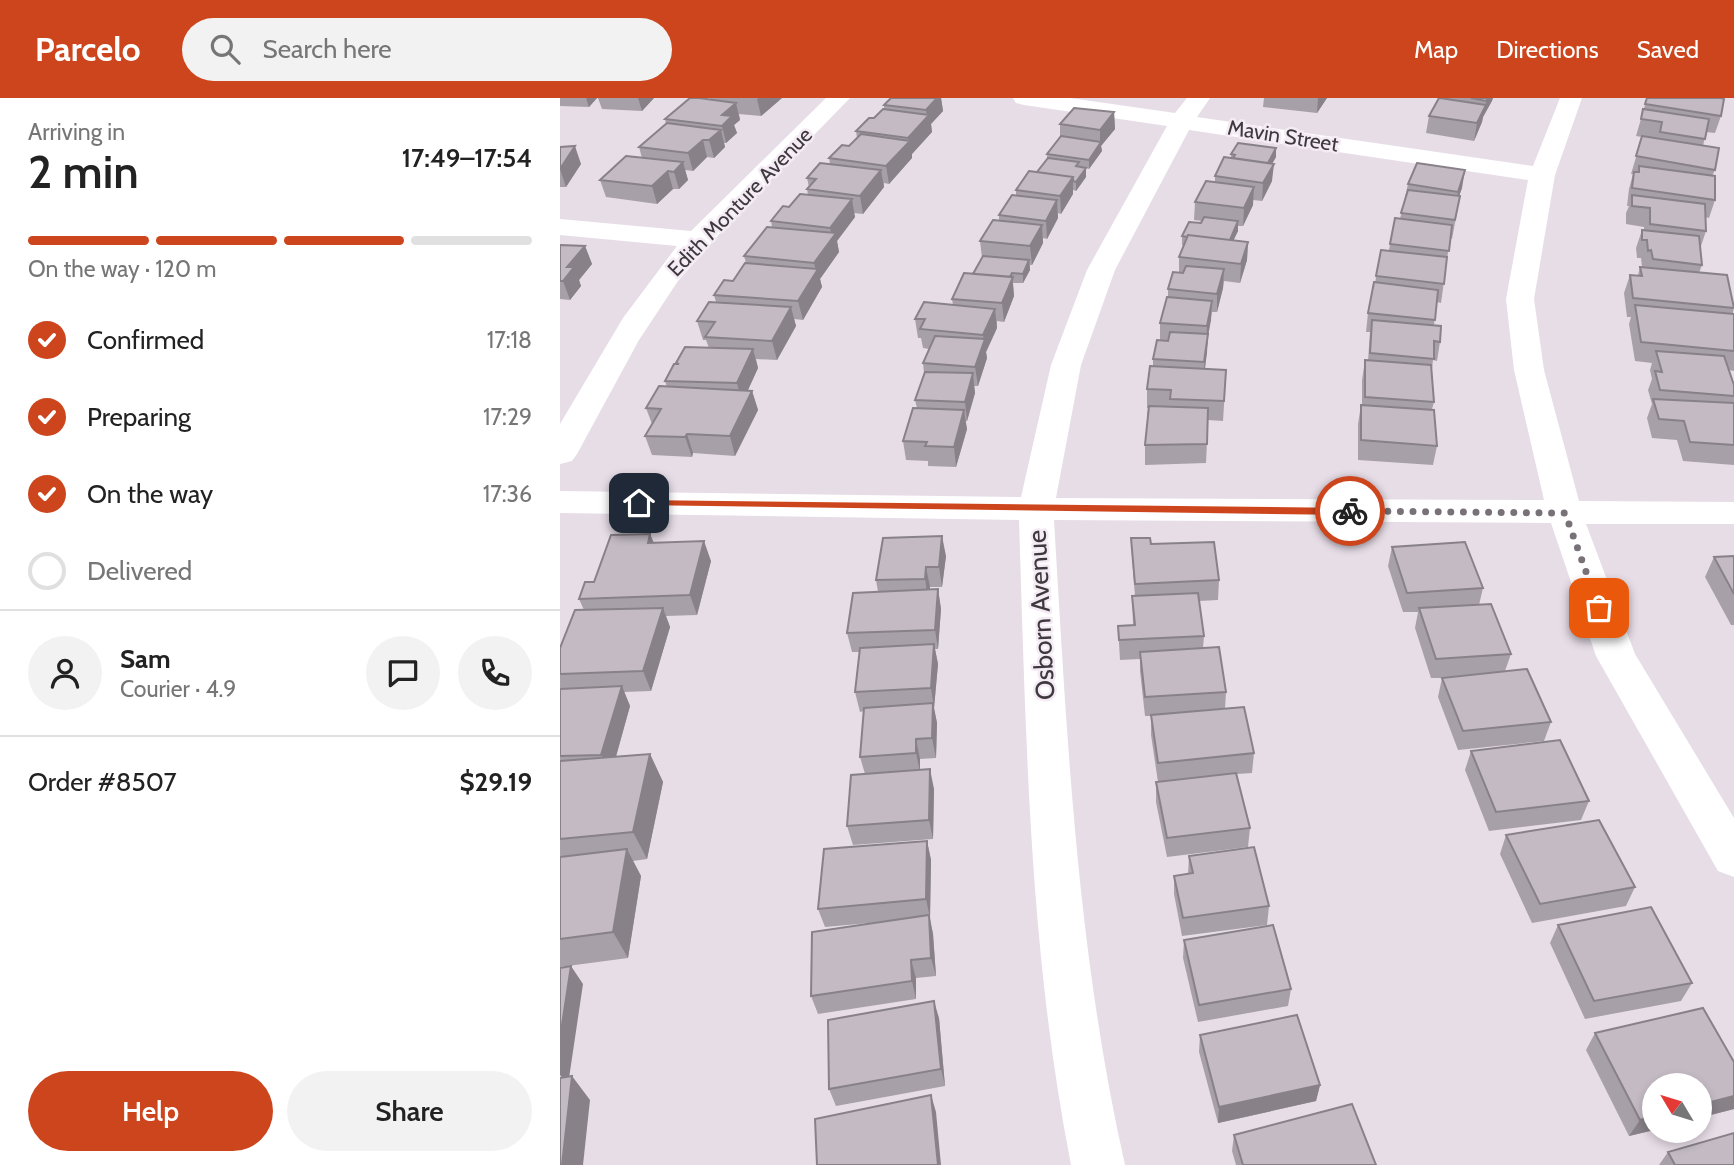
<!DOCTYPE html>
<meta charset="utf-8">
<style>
:root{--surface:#fff;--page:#f2f2f2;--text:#222;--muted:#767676;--line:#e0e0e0;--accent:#cd451c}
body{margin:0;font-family:Cabin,sans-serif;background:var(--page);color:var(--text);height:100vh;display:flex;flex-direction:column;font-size:26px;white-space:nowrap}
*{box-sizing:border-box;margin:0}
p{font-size:23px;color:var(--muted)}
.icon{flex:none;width:38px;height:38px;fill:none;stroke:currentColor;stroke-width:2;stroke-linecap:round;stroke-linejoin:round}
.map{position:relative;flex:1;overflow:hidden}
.side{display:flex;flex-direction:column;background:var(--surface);width:560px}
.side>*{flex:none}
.needle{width:46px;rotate:308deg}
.tools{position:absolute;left:1082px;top:975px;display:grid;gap:14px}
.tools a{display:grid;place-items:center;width:70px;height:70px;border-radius:50%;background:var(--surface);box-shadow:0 4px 10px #0003;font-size:35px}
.pin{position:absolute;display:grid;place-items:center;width:60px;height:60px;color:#fff;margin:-30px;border-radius:14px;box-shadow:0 4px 10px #0006}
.courier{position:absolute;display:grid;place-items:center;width:70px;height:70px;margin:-35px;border:5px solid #cd451c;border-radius:50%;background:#fff;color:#222;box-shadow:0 2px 9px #0007}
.summary em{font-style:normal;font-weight:600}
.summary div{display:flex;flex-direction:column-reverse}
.summary{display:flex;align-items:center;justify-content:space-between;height:119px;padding:0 28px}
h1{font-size:46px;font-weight:600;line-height:52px}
.bar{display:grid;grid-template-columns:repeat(4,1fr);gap:10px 7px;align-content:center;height:84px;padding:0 28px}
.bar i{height:9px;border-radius:5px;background:var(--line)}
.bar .selected{background:var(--accent)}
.bar p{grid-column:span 4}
.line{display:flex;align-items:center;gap:18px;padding:0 28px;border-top:2px solid var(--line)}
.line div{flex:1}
.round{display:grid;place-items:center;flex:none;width:74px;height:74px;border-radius:37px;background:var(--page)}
ol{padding:0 28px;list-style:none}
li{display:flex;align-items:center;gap:21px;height:77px}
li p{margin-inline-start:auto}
li .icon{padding:7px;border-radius:50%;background:var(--accent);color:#fff;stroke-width:4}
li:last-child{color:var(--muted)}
li i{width:38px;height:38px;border:4px solid var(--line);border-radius:50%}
.cta{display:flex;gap:14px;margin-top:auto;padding:14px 28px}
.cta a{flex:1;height:80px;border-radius:42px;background:var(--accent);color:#fff;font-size:28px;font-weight:600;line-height:80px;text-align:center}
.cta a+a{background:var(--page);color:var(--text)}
header{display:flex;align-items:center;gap:42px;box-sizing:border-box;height:98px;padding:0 35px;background:var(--accent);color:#fff}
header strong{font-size:33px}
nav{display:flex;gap:38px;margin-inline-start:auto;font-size:24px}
.search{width:490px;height:63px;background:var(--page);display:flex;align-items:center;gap:18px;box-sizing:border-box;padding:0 24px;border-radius:38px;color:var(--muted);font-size:26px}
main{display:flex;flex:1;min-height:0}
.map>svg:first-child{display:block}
</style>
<header>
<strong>Parcelo</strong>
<div class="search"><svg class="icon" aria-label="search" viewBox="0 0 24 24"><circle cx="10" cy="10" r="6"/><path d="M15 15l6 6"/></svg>Search here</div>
<nav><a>Map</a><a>Directions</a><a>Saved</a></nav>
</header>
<main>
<section class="side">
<div class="summary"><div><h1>2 min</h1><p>Arriving in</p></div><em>17:49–17:54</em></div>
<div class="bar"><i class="selected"></i><i class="selected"></i><i class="selected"></i><i></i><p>On the way · 120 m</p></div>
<ol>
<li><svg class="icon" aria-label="check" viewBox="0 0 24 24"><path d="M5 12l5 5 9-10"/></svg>Confirmed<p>17:18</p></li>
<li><svg class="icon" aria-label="check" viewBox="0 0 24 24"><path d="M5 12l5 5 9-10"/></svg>Preparing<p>17:29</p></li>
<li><svg class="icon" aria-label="check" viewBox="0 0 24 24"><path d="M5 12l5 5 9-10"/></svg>On the way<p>17:36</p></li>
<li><i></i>Delivered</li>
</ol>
<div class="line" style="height:126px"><a class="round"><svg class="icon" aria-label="person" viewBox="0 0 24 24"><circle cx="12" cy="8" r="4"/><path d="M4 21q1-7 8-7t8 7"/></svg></a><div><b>Sam</b><p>Courier · 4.9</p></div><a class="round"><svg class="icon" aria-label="chat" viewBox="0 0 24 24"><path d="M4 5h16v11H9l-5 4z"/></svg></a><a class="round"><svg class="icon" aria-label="phone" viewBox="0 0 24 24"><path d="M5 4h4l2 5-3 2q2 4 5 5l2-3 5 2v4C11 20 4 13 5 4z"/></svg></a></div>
<div class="line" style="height:91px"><div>Order #8507</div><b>$29.19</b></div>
<div class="cta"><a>Help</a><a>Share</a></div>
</section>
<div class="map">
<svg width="1174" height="1067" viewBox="0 0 1174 1067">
<rect width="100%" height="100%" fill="#e7dde7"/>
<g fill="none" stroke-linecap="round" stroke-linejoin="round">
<!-- minor -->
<path fill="#fff" fill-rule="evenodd" d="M266,0H290L179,114L118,183L79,242L17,356L12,363L0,366V326L63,220L117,148L0,137V121L131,133Z
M453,0H510L615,15L627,0H650L637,19L973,68L1000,0H1022L995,77L974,201L984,272L1019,403L1174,404V426H1026L1075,556L1174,720V779L1158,773L1036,558L991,425L494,422C507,640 517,854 565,1067H511C469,853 466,639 459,422L0,415V393L461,399L491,267L527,172L607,28L464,7L456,5ZM629,32L968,82L946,201L954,272L984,402L496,400L521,267L555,172Z"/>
</g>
<!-- wall -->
<path fill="#a8a0a8" d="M0,0H37L29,9L0,8Z
M38,0H94L82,13L42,11Z
M150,0H222L201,18L179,16L180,22L174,27L177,35L166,45H164L165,49L154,60L147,59L133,73L125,72L128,82L119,91H113L97,106L46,99L40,82L82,60L79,49L106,26L105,21L150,1Z
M331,0H381L383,13L371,26L372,34L352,56V60L329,86L324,85V89L303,116L294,115L295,119L277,143L279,154L260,181L262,189L243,222L234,221L236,228L217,262L196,261L198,270L188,292L192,293L198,312L175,358L133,355L132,359L92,357L85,338L92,326L86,310L107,289L105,283L116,266V265L149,250L146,242H143L137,223L156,204L154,197L173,183L186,165L184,158L212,129L211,123L229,109L248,97L247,91L249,89L247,80L270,66L269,60L289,48L297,40L296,33L314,20L324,11V7Z
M704,0H767L757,15L703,9Z
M879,0H933L923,19L922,24L914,43L866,35L869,18Z
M1087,0L1161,18L1155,35L1146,34L1143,48L1155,72L1152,78L1155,102L1149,120L1145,119L1146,133L1140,151L1142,167L1139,175L1174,206L1173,215L1174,216V273L1169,272L1174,287V367L1123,363L1117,342L1092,340L1087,320L1092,306L1088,292L1092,281L1090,272L1092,265L1075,263L1069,226L1071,219H1067L1064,195L1070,177H1078L1080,169H1082L1081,160H1077L1076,150L1082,132H1084V129L1066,126V115L1069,108H1067L1069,91L1073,76H1071L1082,39L1076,38Z
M554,14L555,31L541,48L542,53L529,71L526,70V79L516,93L513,92V96L501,116L498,115V120L487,141L483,140V145L472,167H470V172L463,185H453L454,198L444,224L437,223V230L426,254L427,260L418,288H414L415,295L407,323H405L407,331L396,369L368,368V363L346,362L343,343L357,310L355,302L364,275L363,265L369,251L363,250L361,240H358L355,221L393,207L392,201L413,176L422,160L420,143L439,122V117L456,97V92L477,74L487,61V56L500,39V26Z
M0,49L21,66L6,89H0Z
M671,56L716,59L712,66V83L702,103L693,102V107L683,128H678V133L673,142L688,144L687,162L680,185L664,183L663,190L657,214H652L648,238L645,271L665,291L663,323L648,322L646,365L585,367V347L588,310H587V291L593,268V261L600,242V225L608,199V191L619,175V159L624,148L622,147V138L641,125L642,123L634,122L635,104L655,84V78L671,60Z
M848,86L902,90L899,98H900L892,141L890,140L881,205L877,204L874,227L880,244L877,263L873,262L872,272L874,304L872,311L877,348L873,367L798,362V326L801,307H802V282L805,262L808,263L810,234H806L808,215L815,185L821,152H829L835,120L840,121Z
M0,147L25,148L32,166L19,182L21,188L10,202L0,201Z
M90,436L94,445L151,463L137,517L106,518L110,529L91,593L64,594L70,608L56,659L90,656L103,684L87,761L73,763L81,778L68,860L0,869V550L24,512L19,501L34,484Z
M571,440L591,446L659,482L658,502L639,503L644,538L643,550L666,594L665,611L694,655L692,675L677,676L690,730L688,749L607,759L596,704V684H598L591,637V618H585L580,573V561L560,562L558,528L573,527L572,498H575L572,460Z
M832,449L923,490L919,507L951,556L945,573L991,624L984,643L898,652L878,599L882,580H871L855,530L858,514H843L828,468Z
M386,458L382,489H370L369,492L378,491L381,511L378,551H375L378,566L374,610L377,625L376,660L360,661V672L374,691L373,741L293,747L287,728L305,676L300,659L304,613L300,614L295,594L300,554H292L287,535L318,494L316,482Z
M1174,458V527H1171L1145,479L1154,459Z
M911,653L1029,703L1021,722L929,733L905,672Z
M946,737L1075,789L1066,808L972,825L940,756Z
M367,743L371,762L370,820L373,836L376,878L356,880V901L258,916L251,898L320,824L265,829L258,811Z
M629,758L709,808L707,827L622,838L614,796V778L628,776Z
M998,827L1132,885L1121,903L1025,921L990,845Z
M624,842L731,891L728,908L638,924L623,860Z
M1143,910L1174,964V1011L1139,1020V987H1094V1032L1069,1038L1026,952L1035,935Z
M379,920L385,988L276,1008L269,991Z
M640,937L760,987L756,1003L658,1025L639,954Z
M674,1037L816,1067H676L672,1053Z
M1108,1054L1174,1067H1099Z"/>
<!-- shaded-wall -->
<path fill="#888288" d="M26,0H37L29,9Z
M78,0H94L82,13Z
M199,0H222L201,18L197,1Z
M377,0H381L383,13L371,26L372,34L352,56V60L329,86L326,68L349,44L348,40L367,20L366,12Z
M758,0H767L757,15Z
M928,0H933L932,3L923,19L922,24L914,43L917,25Z
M176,5L180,22L174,27L177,35L166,45L162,28V17Z
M554,14L555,31L541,48L542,53L529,71V62L540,46V32Z
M161,32L165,49L154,60L149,42Z
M143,42L147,59L133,73L128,55Z
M15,48L21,66L6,89L0,71Z
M716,50V59L705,78L706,69Z
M123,64L128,82L119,91L114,74Z
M714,66L712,83L702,103L703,85Z
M526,70V79L516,93V84Z
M321,72L324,89L303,116L300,98Z
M905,72L902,90L894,112L898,94Z
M108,73L113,91L97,106L92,88Z
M513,79V96L501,116L500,98Z
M694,89L693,107L683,128L684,110Z
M292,101L295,119L277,143L279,154L260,181L262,189L243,222L238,203L256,173L254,165L272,140L270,130Z
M497,102L498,120L487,141L486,123Z
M678,123V133L668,154L669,144Z
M482,127L483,145L472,167L470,148Z
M688,144L687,162L680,185L681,166Z
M25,148L32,166L19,182L21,188L10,202L3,183L7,169Z
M469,162L470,172L463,185V176Z
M664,171L663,190L657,214V196Z
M452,175L454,198L444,224L442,205L448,183Z
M652,203L651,222L648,238L647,255L643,284L647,228Z
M231,209L236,228L217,262L212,243Z
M435,211L437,230L426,254L427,260L418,288L415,269L424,244L423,237Z
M193,251L198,270L182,305L177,285Z
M413,275L415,295L407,323L405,304Z
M192,293L198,312L175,358L170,338Z
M404,312L407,331L396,369L394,349Z
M127,336L133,355L132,359L125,339Z
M90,436L98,456L88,445Z
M382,438L386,458L382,489L379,469Z
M144,443L151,463L137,517L130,497Z
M366,469L370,489L368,500L365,481Z
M378,491L381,511L378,551L375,532Z
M103,510L110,529L91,593L83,573Z
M374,546L378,566L374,610L371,590Z
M62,588L70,608L51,676L41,657Z
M373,605L377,625L376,660L372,640Z
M356,641L360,661V674L356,655Z
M90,656L103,684L87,761L73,734Z
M370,671L374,691L373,741L369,722Z
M367,743L371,762L370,820L366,801Z
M67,751L81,778L68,860L53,834Z
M369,817L373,836L376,878L371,860Z
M351,862L356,880V901L352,883Z
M11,868L23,886L8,987L0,977V940Z
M374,903L379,920L385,988L381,971Z
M12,978L30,1002L23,1067H2Z
M760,987L756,1003L658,1025L659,1009Z
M371,997L376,1014L381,1067H378Z
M1174,998V1011L1139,1020V1007Z
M1094,1018V1032L1069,1038L1080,1022Z"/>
<!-- building -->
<path fill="#c3bac3" stroke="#888288" stroke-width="2" d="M130,0H139L176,5L162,17L172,18L162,28L105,21Z
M331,0H377L366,12L324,7Z
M879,0H880L926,7L917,25L869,18Z
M911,0H928L926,3Z
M1087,0H1161L1164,1L1161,18L1085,6Z
M514,10L554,14L540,32L500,26Z
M323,11L369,17L348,40L296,33L309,20H314Z
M1083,11L1149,21L1145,41L1100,34L1102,24L1081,21Z
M107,25L161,32L149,42H143L128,55L79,49Z
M301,36L350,43L326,68L269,60L282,47L289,48Z
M501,38L541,44L529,62L487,56Z
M1082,38L1159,50L1155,72L1076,58Z
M678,45L716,50L708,65L673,60L675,57L671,56Z
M15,48L0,71V49Z
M66,58L123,64L114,74L108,73L92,88L40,82Z
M664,59L714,66L703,85L655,78Z
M488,60L519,64L516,68L526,70L516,84L513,83V79L477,74Z
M260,65L321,72L300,98L247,91L256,81L247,80Z
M857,65L905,72L898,94L848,86Z
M1079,68L1155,78V102L1072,90L1074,74H1079Z
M469,73L513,79L500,98L456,92Z
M646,83L694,89L684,110L635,104Z
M848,92L900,98L895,122L841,115Z
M240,96L292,101L270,130L211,123L223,108L229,109Z
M452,97L497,102L486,123L439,117Z
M1072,97L1145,106L1146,133L1090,126V110L1072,108Z
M644,119L678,123L670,142L628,137L627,139L622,138L629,124L641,125Z
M835,120L892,127L889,153L830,146Z
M433,122L482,127L470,148L420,143Z
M207,129L276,135L254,165L184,158Z
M1082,132L1139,138L1142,167L1093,161L1091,152L1088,153L1087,142H1082Z
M628,137L688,144L681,166L619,159Z
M0,147L25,148L7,169H14L3,183H0Z
M821,152L887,159L884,186L816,178Z
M423,158L469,162L463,176L452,175L450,179L413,176Z
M185,165L258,171L238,203L154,197L164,182L173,183Z
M626,168L664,171L657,196L608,191L613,174L623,175Z
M1080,169L1167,177L1174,210L1073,200L1070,177L1082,178Z
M404,175L453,179L442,205L392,201Z
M814,184L878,192L875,222L808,215Z
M607,199L652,203L647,228L600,225Z
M149,204L231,209L212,243L145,239L155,224L137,223Z
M364,204L435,211L423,237L360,231L365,221H355Z
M1075,207L1174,216V253L1081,244Z
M812,222L881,228L880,244L874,243V261L810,255Z
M610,234L648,236L644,264L593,261L597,242L608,243Z
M375,238L425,241L415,269L363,265Z
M125,249L193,251L177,285L105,283L114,266H119L116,265Z
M1096,253L1164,258L1174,287V298L1100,292L1095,273L1102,274Z
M805,262L871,267L874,304L805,299Z
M590,268L666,272L664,303L610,301L611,292L587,291Z
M365,274L413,275L405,304L355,302Z
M99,288L192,293L170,338L127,336L125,339L85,338L101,311L86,310Z
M1093,301L1174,305V347L1130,344L1124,323L1099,321Z
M801,307L874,312L877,348L801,342Z
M589,308L648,310L647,346L585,347Z
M353,310L404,312L394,349L365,348L367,344L343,343Z
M90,436L88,445L144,443L130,497L19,501L25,484H34L51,437Z
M382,438L379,469H366L365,481L316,482L323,440Z
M571,440H590L591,446L654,444L659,482L575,486Z
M905,444L923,490L847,495L832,449Z
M1174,458V496L1154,459Z
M378,491L375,532L287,535L293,495Z
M638,495L644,538L559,542L558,528L575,527L572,498Z
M931,506L951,556L876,561L859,510Z
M103,510L83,573L0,576V550L15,512Z
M374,546L371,590L295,594L300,550Z
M659,549L666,594L585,599L580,554Z
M967,571L991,624L903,633L882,580Z
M62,588L41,657L0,658V591Z
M373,605L372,640L356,641V655L300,659L304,610Z
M684,609L694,655L598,665L591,617Z
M1000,642L1029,703L936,714L911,653Z
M90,656L73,734L0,741V663Z
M370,671L369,722L287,728L291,677Z
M676,675L690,730L607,740L596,684Z
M1039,722L1075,789L980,806L946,737Z
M367,743L366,801L258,811L264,751Z
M694,749L709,808L623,820L614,778L633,775L629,758Z
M67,751L53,834L0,841V759Z
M1091,809L1132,885L1034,903L998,827Z
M369,817L371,860L351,862L352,883L251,898L252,834Z
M713,827L731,891L639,907L624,842Z
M11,868L0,940V870Z
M374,903L381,971L269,991L268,922Z
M1143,910L1174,964V998L1139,1007V987H1094V1018L1080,1022L1035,935Z
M737,917L760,987L659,1009L640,937Z
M12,978L2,1067H0V980Z
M371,997L378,1067H257L255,1021Z
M792,1006L816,1067H683L674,1037Z
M1174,1035V1067H1115L1108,1054Z"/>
<!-- route -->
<path fill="#cd451c" d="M79,402L790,410L795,413L790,417L76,407V403Z"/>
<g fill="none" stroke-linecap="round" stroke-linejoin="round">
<!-- done -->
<path stroke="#787278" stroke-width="7" stroke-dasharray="0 12.6" d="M790,413L1005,415L1039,510"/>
</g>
<g text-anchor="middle" stroke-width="5" stroke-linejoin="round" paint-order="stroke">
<!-- far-street labels -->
<g font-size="21" fill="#3d393d" stroke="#f4ebf4">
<text transform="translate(723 38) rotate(9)" y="7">Mavin Street</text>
<text transform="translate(180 104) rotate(-46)" y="7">Edith Monture Avenue</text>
</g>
<!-- street labels -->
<g font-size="26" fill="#3d393d" stroke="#f4ebf4">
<text transform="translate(481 517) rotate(-93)" y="9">Osborn Avenue</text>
</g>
</g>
</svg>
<div class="tools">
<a><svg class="needle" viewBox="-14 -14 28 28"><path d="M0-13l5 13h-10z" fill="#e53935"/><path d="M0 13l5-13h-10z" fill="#767676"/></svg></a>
</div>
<div class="pin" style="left:1039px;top:510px;background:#ea580c"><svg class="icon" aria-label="bag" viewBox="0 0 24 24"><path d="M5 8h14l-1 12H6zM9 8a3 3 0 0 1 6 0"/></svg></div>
<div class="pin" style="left:79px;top:405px;background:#1f2937"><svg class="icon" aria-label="home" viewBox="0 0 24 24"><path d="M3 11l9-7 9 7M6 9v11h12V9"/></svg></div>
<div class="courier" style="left:790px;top:413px"><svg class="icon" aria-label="bike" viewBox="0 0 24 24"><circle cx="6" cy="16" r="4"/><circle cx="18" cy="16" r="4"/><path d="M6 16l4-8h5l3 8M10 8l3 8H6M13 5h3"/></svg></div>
</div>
</main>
